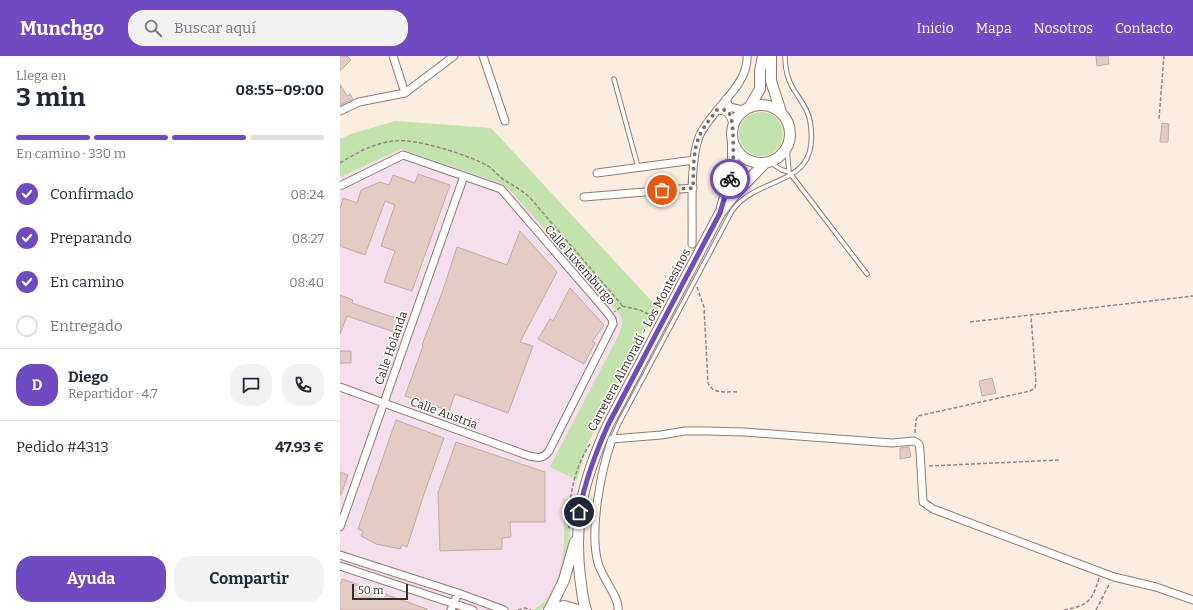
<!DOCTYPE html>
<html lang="es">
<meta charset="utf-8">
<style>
:root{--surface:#fff;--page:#f2f2f3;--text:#1f2937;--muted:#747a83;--line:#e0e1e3;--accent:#6f4ac3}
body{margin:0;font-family:Bitter,serif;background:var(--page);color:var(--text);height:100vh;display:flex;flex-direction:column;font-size:15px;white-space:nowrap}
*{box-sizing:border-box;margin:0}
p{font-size:13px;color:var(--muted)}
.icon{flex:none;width:22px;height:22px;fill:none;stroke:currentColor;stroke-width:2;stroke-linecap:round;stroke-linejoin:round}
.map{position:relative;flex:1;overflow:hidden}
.details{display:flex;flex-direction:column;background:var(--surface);width:340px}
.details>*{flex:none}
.scale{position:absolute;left:12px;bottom:10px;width:56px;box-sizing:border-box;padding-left:4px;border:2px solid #362e29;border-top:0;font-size:11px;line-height:14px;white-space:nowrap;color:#362e29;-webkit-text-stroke:3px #fdfdfd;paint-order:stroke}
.pin{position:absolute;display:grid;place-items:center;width:34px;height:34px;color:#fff;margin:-17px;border:2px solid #fff;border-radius:50%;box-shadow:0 1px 4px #0007}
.courier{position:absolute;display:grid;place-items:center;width:40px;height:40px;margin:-20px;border:3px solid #6f4ac3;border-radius:50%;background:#fff;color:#222;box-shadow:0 1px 5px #0007}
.summary em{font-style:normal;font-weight:700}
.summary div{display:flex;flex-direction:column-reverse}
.summary{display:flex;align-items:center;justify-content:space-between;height:68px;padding:0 16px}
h1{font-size:26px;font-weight:700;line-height:30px}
.bar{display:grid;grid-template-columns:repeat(4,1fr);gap:6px 4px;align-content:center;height:48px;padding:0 16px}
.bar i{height:5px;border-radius:3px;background:var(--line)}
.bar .current{background:var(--accent)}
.bar p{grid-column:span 4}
.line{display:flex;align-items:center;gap:10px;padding:0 16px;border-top:1px solid var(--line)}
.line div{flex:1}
.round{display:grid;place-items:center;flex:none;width:42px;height:42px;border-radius:16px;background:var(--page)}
ol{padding:0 16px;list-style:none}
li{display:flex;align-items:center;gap:12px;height:44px}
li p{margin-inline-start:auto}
li .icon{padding:4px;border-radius:50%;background:var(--accent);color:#fff;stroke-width:4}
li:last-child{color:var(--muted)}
li i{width:22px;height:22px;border:2px solid var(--line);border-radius:50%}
.cta{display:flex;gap:8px;margin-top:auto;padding:8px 16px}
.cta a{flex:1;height:46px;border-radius:16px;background:var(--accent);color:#fff;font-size:16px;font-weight:700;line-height:46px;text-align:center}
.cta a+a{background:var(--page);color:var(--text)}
header{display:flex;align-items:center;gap:24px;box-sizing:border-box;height:56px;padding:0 20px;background:var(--accent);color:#fff}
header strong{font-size:19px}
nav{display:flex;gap:22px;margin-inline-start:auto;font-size:14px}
.search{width:280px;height:36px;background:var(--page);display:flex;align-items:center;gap:10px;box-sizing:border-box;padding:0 14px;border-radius:16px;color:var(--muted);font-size:15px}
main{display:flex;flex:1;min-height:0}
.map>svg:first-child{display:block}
</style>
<header>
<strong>Munchgo</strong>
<div class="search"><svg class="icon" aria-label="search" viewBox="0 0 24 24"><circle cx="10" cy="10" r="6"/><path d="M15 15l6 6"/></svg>Buscar aquí</div>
<nav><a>Inicio</a><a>Mapa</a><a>Nosotros</a><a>Contacto</a></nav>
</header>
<main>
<section class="details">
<div class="summary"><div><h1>3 min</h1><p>Llega en</p></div><em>08:55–09:00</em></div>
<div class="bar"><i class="current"></i><i class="current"></i><i class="current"></i><i></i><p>En camino · 330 m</p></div>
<ol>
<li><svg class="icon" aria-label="check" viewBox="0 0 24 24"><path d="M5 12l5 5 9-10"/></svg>Confirmado<p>08:24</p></li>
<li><svg class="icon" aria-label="check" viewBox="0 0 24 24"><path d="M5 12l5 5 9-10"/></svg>Preparando<p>08:27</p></li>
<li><svg class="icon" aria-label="check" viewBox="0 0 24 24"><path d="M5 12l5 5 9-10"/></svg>En camino<p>08:40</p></li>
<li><i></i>Entregado</li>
</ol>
<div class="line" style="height:72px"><b class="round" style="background:var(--accent);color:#fff">D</b><div><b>Diego</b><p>Repartidor · 4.7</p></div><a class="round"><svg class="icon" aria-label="chat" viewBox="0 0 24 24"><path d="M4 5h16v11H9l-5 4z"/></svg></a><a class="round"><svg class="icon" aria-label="phone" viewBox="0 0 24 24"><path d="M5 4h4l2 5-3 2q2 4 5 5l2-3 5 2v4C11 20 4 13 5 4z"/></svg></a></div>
<div class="line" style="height:52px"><div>Pedido #4313</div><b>47.93 €</b></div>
<div class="cta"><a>Ayuda</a><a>Compartir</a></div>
</section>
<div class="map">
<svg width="853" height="554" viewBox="0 0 853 554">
<rect width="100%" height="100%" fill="#fcede1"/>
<!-- industrial -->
<path fill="#f5dfec" d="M55,65L151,72L318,252L248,389L237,424L229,494L220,527L200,554H0V83L11,78Z"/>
<!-- green -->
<path fill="#c3e3ac" d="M399 78a22 22 0 1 1 44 0a22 22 0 1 1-44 0Z
M55,65L151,72L318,252L247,389L237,424L210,411L280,276L282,268L281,260L169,133L163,128L61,93L0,121V83L11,78Z
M224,443H228L233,448L226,505L209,548L200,554H194C197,550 203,548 206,544C227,514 225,480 223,445Z"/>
<!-- building -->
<path fill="#e3cbc3" stroke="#c2aba3" d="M0,0H7L11,4L0,15Z
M756,0H768L769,8L757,10Z
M0,28L7,40L10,38L13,43L0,49Z
M822,67L829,68L828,86H820Z
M78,118L110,129L72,235L44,226L55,195L41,190L55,149L45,145L25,199L0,190V153L3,142L17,147L21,134L40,126L49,129L53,119L75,127Z
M180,175L217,216L180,286L193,290L168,357L115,338L109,355L65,340L83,290L82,289L103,234L117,191L167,209Z
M230,232L264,269L252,286L255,287L244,308L198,283L210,263L213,265Z
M0,239L13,244L12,247L61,264L57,277L7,260L0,278Z
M0,295H11V307H0Z
M652,322L656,337L642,340L639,325Z
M56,364L104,382L84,438L67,491L62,489L60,493L36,488L21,480L23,475L18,473Z
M116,386L205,416V466H170L171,481L162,482V493L100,495L98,437Z
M569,391L571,401L560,403V392Z
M0,416L8,419L1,439H0Z
M2,523L87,553V554H0V529Z"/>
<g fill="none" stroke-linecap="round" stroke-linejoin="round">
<defs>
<path id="lane" d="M274,23L298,111
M447,93L449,116L527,218
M429,106L442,114L449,116
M272,383L279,367L392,155C420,116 482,134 470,65C468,50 454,38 449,24C446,16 445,8 445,0"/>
<path id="street" d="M53,0L65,37
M143,0L165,65
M386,43L389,51L403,54
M377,54C388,54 391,59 393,69
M0,55L19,46L65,37L114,0
M257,117L354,104
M0,130L63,99L161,133L266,255L272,263L273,268L209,395C203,403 198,402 189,400L0,331
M244,141L353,132
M352,188C353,159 349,107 359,81C370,54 409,30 407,0
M0,471L124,120
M0,499L118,537L164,554
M0,510L133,554
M111,554L118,537
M278,554C280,542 261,520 258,507C249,474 261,415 272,383L321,379L345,375H368L404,376L552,387L574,385L579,388L580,395L583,446L593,453L774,521L816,531L853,544"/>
<path id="secondary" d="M431,0V25L441,56
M392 78a29 29 0 1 1 58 0a29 29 0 1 1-58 0Z
M410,50L420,33V15L423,0
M382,151L393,116V87
M210,553L224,524L235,486
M209,554L224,550L238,554
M246,554C242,543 242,532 240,521C233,462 244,422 268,369L380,157L395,138L425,107"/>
</defs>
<!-- lane casing -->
<use href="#lane" stroke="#8d7c6e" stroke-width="5.5"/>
<!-- street casing -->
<use href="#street" stroke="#8d7c6e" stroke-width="9"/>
<!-- secondary casing -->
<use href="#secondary" stroke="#8d7c6e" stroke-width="12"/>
<!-- path -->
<path stroke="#948980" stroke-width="1.5" stroke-dasharray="4 2" stroke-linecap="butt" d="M819,63L824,0
M0,107C16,97 34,87 54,85C76,82 129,99 148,110C154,114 158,120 164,124C174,130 184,135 192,144L281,248L282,250L274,256
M357,231L364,251L368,327C373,339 386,335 397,336
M282,250L300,254L316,262
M630,266L853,240
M575,377L576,364L578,360L690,335L695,332L696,326L691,260
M589,410L719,404
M229,472C228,444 234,412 250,388
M178,554L185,552L191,554
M724,554C748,549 752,546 759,522
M756,554L770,527"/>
<!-- lane -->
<use href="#lane" stroke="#fff" stroke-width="3.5"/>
<!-- street -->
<use href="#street" stroke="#fff" stroke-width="7"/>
<!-- secondary -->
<use href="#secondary" stroke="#fff" stroke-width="10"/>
</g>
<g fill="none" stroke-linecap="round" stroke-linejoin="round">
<!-- done -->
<path stroke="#7b7169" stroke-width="4" stroke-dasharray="0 7.2" d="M322,134L353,132C354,113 352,91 362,75C366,67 372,61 377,54C381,54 386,53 389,57C395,65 393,105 393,116L390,123"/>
<!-- route -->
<path stroke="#6f4ac3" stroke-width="5" d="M239,456C245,425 255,398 268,369L380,157L390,123"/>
</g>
<g text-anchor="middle" stroke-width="3" stroke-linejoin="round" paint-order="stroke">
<!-- street labels -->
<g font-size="12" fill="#362e29" stroke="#fdfdfd">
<text transform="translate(240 209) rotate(49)" y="4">Calle Luxemburgo</text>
<text transform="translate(299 284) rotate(-62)" y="4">Carretera Almoradí - Los Montesinos</text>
<text transform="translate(51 292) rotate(-71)" y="4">Calle Holanda</text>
<text transform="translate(104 357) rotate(20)" y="4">Calle Austria</text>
</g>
</g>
</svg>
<div class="scale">50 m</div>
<div class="pin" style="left:322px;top:134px;background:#ea580c"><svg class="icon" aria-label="bag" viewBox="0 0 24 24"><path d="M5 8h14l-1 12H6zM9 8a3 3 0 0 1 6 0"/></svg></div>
<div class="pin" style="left:239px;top:456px;background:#1f2937"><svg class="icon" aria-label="home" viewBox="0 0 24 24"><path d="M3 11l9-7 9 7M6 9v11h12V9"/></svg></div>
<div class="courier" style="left:390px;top:123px"><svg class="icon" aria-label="bike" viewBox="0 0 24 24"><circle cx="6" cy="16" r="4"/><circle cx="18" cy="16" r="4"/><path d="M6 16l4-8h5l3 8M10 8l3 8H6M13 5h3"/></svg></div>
</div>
</main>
